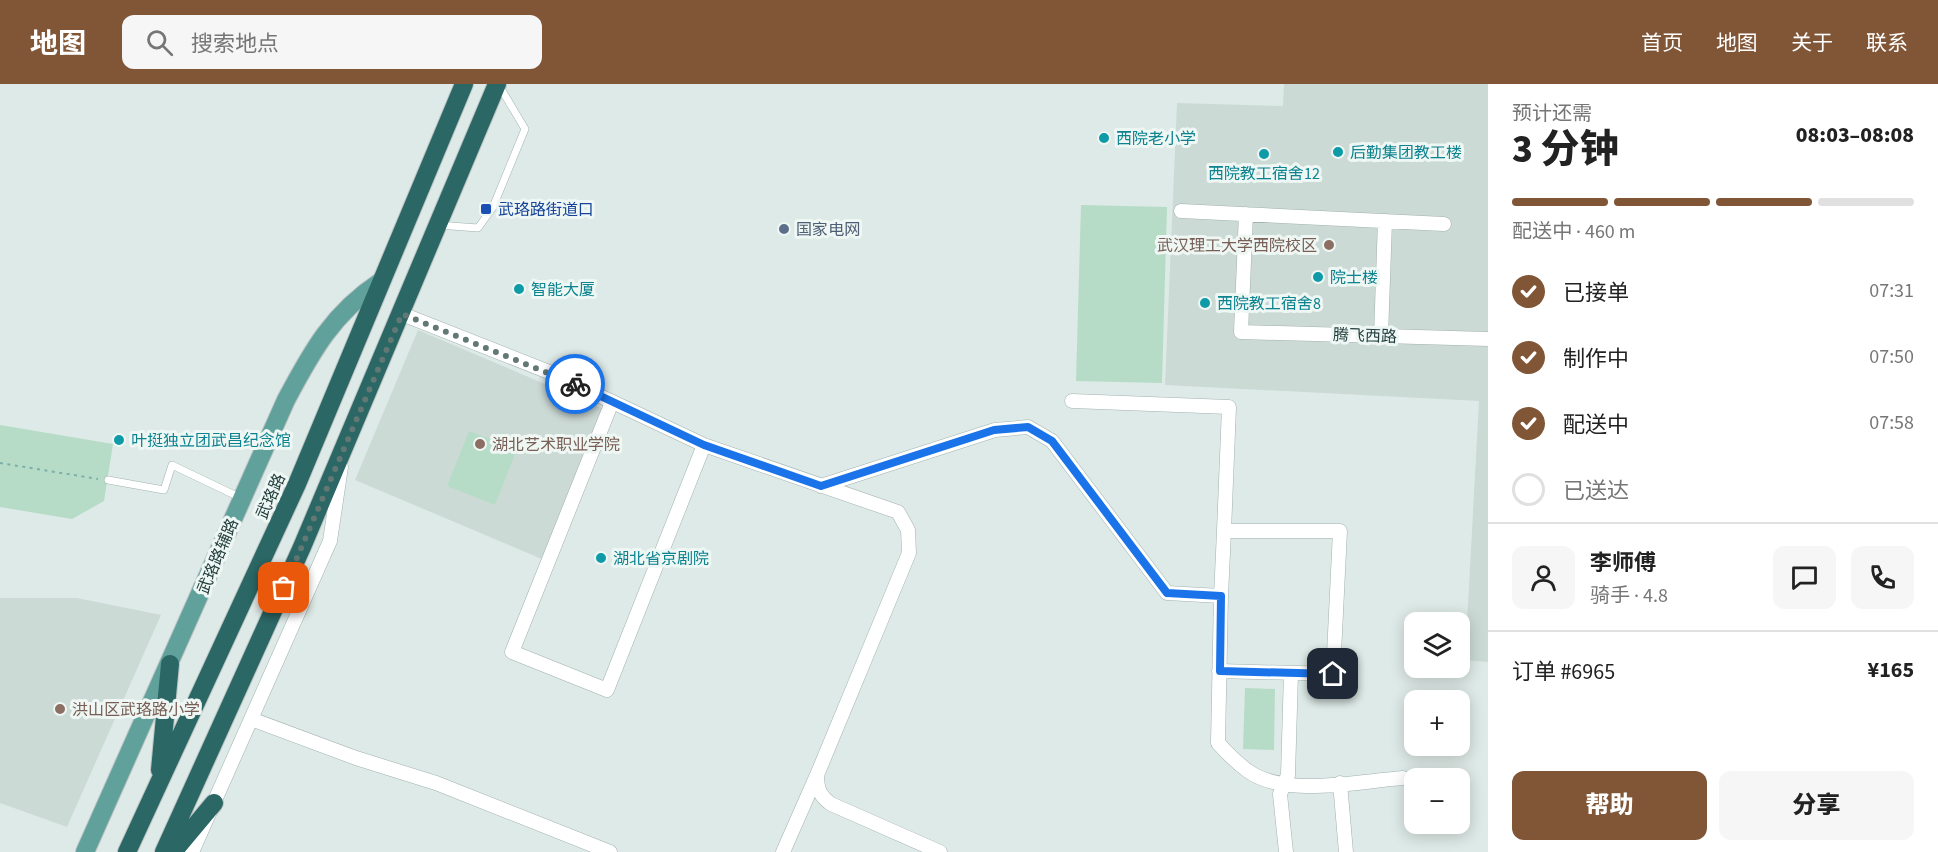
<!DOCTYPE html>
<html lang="zh">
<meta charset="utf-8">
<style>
:root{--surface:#fff;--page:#f6f6f6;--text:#222;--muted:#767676;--line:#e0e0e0;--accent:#815637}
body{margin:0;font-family:"Source Sans 3","Noto Sans SC",sans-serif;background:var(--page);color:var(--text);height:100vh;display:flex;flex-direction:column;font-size:22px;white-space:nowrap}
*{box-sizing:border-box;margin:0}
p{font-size:20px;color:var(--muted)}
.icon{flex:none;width:33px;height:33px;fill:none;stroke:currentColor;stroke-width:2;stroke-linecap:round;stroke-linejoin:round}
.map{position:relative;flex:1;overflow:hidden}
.sheet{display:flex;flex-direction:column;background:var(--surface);width:450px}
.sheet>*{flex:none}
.fabs{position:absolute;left:1404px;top:528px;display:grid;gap:12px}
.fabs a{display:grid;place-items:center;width:66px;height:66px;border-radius:12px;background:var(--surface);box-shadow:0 3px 15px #0003;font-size:30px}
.pin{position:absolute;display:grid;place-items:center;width:51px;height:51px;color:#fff;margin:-26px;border-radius:12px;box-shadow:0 3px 9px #0006}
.courier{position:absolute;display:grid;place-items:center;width:60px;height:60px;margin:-30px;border:4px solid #1a73e8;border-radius:50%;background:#fff;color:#222;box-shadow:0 2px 8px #0007}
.overview em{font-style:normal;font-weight:800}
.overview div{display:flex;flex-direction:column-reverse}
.overview{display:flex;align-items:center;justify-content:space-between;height:102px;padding:0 24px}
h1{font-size:39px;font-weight:800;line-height:45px}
.bar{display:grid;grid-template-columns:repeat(4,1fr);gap:9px 6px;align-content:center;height:72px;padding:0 24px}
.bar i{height:8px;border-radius:4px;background:var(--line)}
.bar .on{background:var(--accent)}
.bar p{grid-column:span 4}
.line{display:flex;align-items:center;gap:15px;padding:0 24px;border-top:2px solid var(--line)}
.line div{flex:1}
.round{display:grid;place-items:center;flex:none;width:63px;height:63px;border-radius:12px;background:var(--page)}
ol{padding:0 24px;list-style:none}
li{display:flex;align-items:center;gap:18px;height:66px}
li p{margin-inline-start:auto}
li .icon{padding:6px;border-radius:50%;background:var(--accent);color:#fff;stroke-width:4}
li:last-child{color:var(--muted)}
li i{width:33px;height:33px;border:3px solid var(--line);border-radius:50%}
.action{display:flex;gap:12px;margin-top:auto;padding:12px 24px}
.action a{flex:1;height:69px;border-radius:12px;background:var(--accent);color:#fff;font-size:24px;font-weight:800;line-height:69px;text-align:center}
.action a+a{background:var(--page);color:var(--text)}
header{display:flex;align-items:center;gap:36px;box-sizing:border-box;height:84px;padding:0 30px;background:var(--accent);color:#fff}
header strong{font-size:28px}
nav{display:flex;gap:33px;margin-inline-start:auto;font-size:21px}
.search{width:420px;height:54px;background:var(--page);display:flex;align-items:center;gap:15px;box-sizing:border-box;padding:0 21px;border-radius:12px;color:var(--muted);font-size:22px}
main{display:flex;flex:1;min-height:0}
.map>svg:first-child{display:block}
</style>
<header>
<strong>地图</strong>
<div class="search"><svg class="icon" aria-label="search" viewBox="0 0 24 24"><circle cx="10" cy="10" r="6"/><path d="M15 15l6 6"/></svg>搜索地点</div>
<nav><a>首页</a><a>地图</a><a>关于</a><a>联系</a></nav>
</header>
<main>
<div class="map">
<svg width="1488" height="768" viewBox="0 0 1488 768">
<rect width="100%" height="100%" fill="#deeae7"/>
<!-- built -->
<path fill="#ccdad6" d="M1284,0H1488V578L1465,576L1479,317L1165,301L1177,19L1283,22Z
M418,246L604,325L542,475L355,396Z
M0,514H77L161,531L67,743L0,719Z"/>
<!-- green -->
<path fill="#b6dcc7" d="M1081,121L1167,123L1162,299L1076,297Z
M0,341L113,360L104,417L72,435L0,423Z
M469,347L517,365L495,421L447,402Z
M1245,604L1275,605L1274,666L1243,665Z"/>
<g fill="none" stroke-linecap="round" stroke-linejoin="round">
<defs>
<path id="lane" d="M438,141L478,144L493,123L525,45L500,3
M108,396L164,406L172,381L241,414"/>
<path id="street" d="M1181,127L1444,140
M1246,130L1241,248L1488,255
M402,230L549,288L704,361L898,428L908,446L909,469L817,691C817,705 820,712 831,720L940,768
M1381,252L1385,137
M1072,317L1229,323L1224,447
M612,318L512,568L607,606L704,361
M821,402L995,346L1028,343L1052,357L1167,509L1221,512L1224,447H1340L1333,590L1219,587
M1221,512L1218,659C1227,669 1237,679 1248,687C1286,714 1359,697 1403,694
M251,635L356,674L436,699L610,768
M1340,699L1346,768
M192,768L330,457L341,383
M783,768L816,693
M1286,768L1280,710L1288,691L1291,589"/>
<path id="primary" d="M85,768L286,316C312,267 333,229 380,198"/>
<path id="highway" d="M160,686L170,580
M127,768L297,400L464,0
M164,768L302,463L497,0
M173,768L214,719"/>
</defs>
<!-- lane casing -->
<use href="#lane" stroke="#a1b2af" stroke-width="8"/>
<!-- street casing -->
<use href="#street" stroke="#a1b2af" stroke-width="15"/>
<!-- primary casing -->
<use href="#primary" stroke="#bcc4c3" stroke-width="20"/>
<!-- highway casing -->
<use href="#highway" stroke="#bcc4c3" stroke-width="20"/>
<!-- path -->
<path stroke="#7dafa8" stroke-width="2" stroke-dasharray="3 4.5" stroke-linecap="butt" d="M0,379L98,395"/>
<!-- lane -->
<use href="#lane" stroke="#fff" stroke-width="7"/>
<!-- street -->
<use href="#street" stroke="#fff" stroke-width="14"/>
<!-- primary -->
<use href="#primary" stroke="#61a19c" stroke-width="18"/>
<!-- highway -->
<use href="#highway" stroke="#2a6765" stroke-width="18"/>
</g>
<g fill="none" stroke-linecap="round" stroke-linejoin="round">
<!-- done -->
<path stroke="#627875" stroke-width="6" stroke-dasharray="0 10.8" d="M284,504L402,230L575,300"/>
<!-- route -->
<path stroke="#1a73e8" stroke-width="8" d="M575,300L704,361L821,402L994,346L1028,343L1052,357L1167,509L1221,512L1220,587L1333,590"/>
</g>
<!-- markers -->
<g fill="#0f9aa8" stroke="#eef7f4" stroke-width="2">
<circle cx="1104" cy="54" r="6"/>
<circle cx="1338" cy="68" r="6"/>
<circle cx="1264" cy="70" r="6"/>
<circle cx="1318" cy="193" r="6"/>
<circle cx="519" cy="205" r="6"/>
<circle cx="1205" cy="219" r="6"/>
<circle cx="119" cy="356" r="6"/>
<circle cx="601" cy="474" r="6"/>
</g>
<rect fill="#1a4fb4" stroke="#eef7f4" stroke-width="2" x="480" y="119" width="12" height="12" rx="3"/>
<circle fill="#5c6f8a" stroke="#eef7f4" stroke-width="2" cx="784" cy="145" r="6"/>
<g fill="#8d6e63" stroke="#eef7f4" stroke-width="2">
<circle cx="1329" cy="161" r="6"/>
<circle cx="480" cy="360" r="6"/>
<circle cx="60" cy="625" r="6"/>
</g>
<g text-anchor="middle" stroke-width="6" stroke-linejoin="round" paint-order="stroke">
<!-- culture labels -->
<g font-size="16" fill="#0d838f" stroke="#eef7f4" text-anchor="start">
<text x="1116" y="60">西院老小学</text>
<text x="1350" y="74">后勤集团教工楼</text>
<text x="1264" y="95" text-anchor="middle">西院教工宿舍12</text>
<text x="1330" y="199">院士楼</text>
<text x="531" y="211">智能大厦</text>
<text x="1217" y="225">西院教工宿舍8</text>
<text x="131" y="362">叶挺独立团武昌纪念馆</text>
<text x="613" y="480">湖北省京剧院</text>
</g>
<!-- transit labels -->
<g font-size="16" fill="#164399" stroke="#eef7f4" text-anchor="start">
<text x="498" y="131">武珞路街道口</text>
</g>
<!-- service labels -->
<g font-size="16" fill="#4e5e75" stroke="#eef7f4" text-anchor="start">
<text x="796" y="151">国家电网</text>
</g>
<!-- education labels -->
<g font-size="16" fill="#785e54" stroke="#eef7f4" text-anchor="start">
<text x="1317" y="167" text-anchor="end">武汉理工大学西院校区</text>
<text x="492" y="366">湖北艺术职业学院</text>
<text x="72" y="631">洪山区武珞路小学</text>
</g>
<!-- street labels -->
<g font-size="16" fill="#1f3a38" stroke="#eef7f4">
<text transform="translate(1365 251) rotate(2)" y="6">腾飞西路</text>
<text transform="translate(270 412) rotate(-66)" y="6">武珞路</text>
<text transform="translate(217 472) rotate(-67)" y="6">武珞路辅路</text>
</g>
</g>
</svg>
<div class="fabs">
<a><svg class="icon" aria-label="layers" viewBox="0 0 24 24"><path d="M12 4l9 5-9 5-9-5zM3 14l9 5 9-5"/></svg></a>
<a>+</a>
<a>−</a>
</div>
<div class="pin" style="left:284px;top:504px;background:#ea580c"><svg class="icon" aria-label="bag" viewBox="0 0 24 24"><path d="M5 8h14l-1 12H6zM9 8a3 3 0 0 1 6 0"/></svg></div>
<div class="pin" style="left:1333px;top:590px;background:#1f2937"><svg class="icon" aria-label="home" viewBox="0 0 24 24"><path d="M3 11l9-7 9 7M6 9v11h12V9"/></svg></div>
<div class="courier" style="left:575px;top:300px"><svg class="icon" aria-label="bike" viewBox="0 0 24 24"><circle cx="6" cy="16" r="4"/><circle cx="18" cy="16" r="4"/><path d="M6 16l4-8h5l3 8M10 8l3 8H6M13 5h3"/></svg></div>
</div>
<section class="sheet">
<div class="overview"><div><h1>3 分钟</h1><p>预计还需</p></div><em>08:03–08:08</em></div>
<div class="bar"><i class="on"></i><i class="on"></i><i class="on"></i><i></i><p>配送中 · 460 m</p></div>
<ol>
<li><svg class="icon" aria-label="check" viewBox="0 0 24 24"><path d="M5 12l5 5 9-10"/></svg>已接单<p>07:31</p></li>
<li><svg class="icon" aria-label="check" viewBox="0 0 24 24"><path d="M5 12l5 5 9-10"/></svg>制作中<p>07:50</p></li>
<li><svg class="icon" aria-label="check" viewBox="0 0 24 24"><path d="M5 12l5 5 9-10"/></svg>配送中<p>07:58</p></li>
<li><i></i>已送达</li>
</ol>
<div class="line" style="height:108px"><a class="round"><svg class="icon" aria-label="person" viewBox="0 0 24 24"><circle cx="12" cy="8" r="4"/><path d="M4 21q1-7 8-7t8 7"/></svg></a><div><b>李师傅</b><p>骑手 · 4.8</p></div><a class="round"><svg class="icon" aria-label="chat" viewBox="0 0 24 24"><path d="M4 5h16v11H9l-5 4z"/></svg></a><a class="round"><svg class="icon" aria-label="phone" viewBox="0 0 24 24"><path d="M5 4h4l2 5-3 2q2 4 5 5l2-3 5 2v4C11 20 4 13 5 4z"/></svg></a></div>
<div class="line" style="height:78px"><div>订单 #6965</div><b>¥165</b></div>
<div class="action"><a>帮助</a><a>分享</a></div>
</section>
</main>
